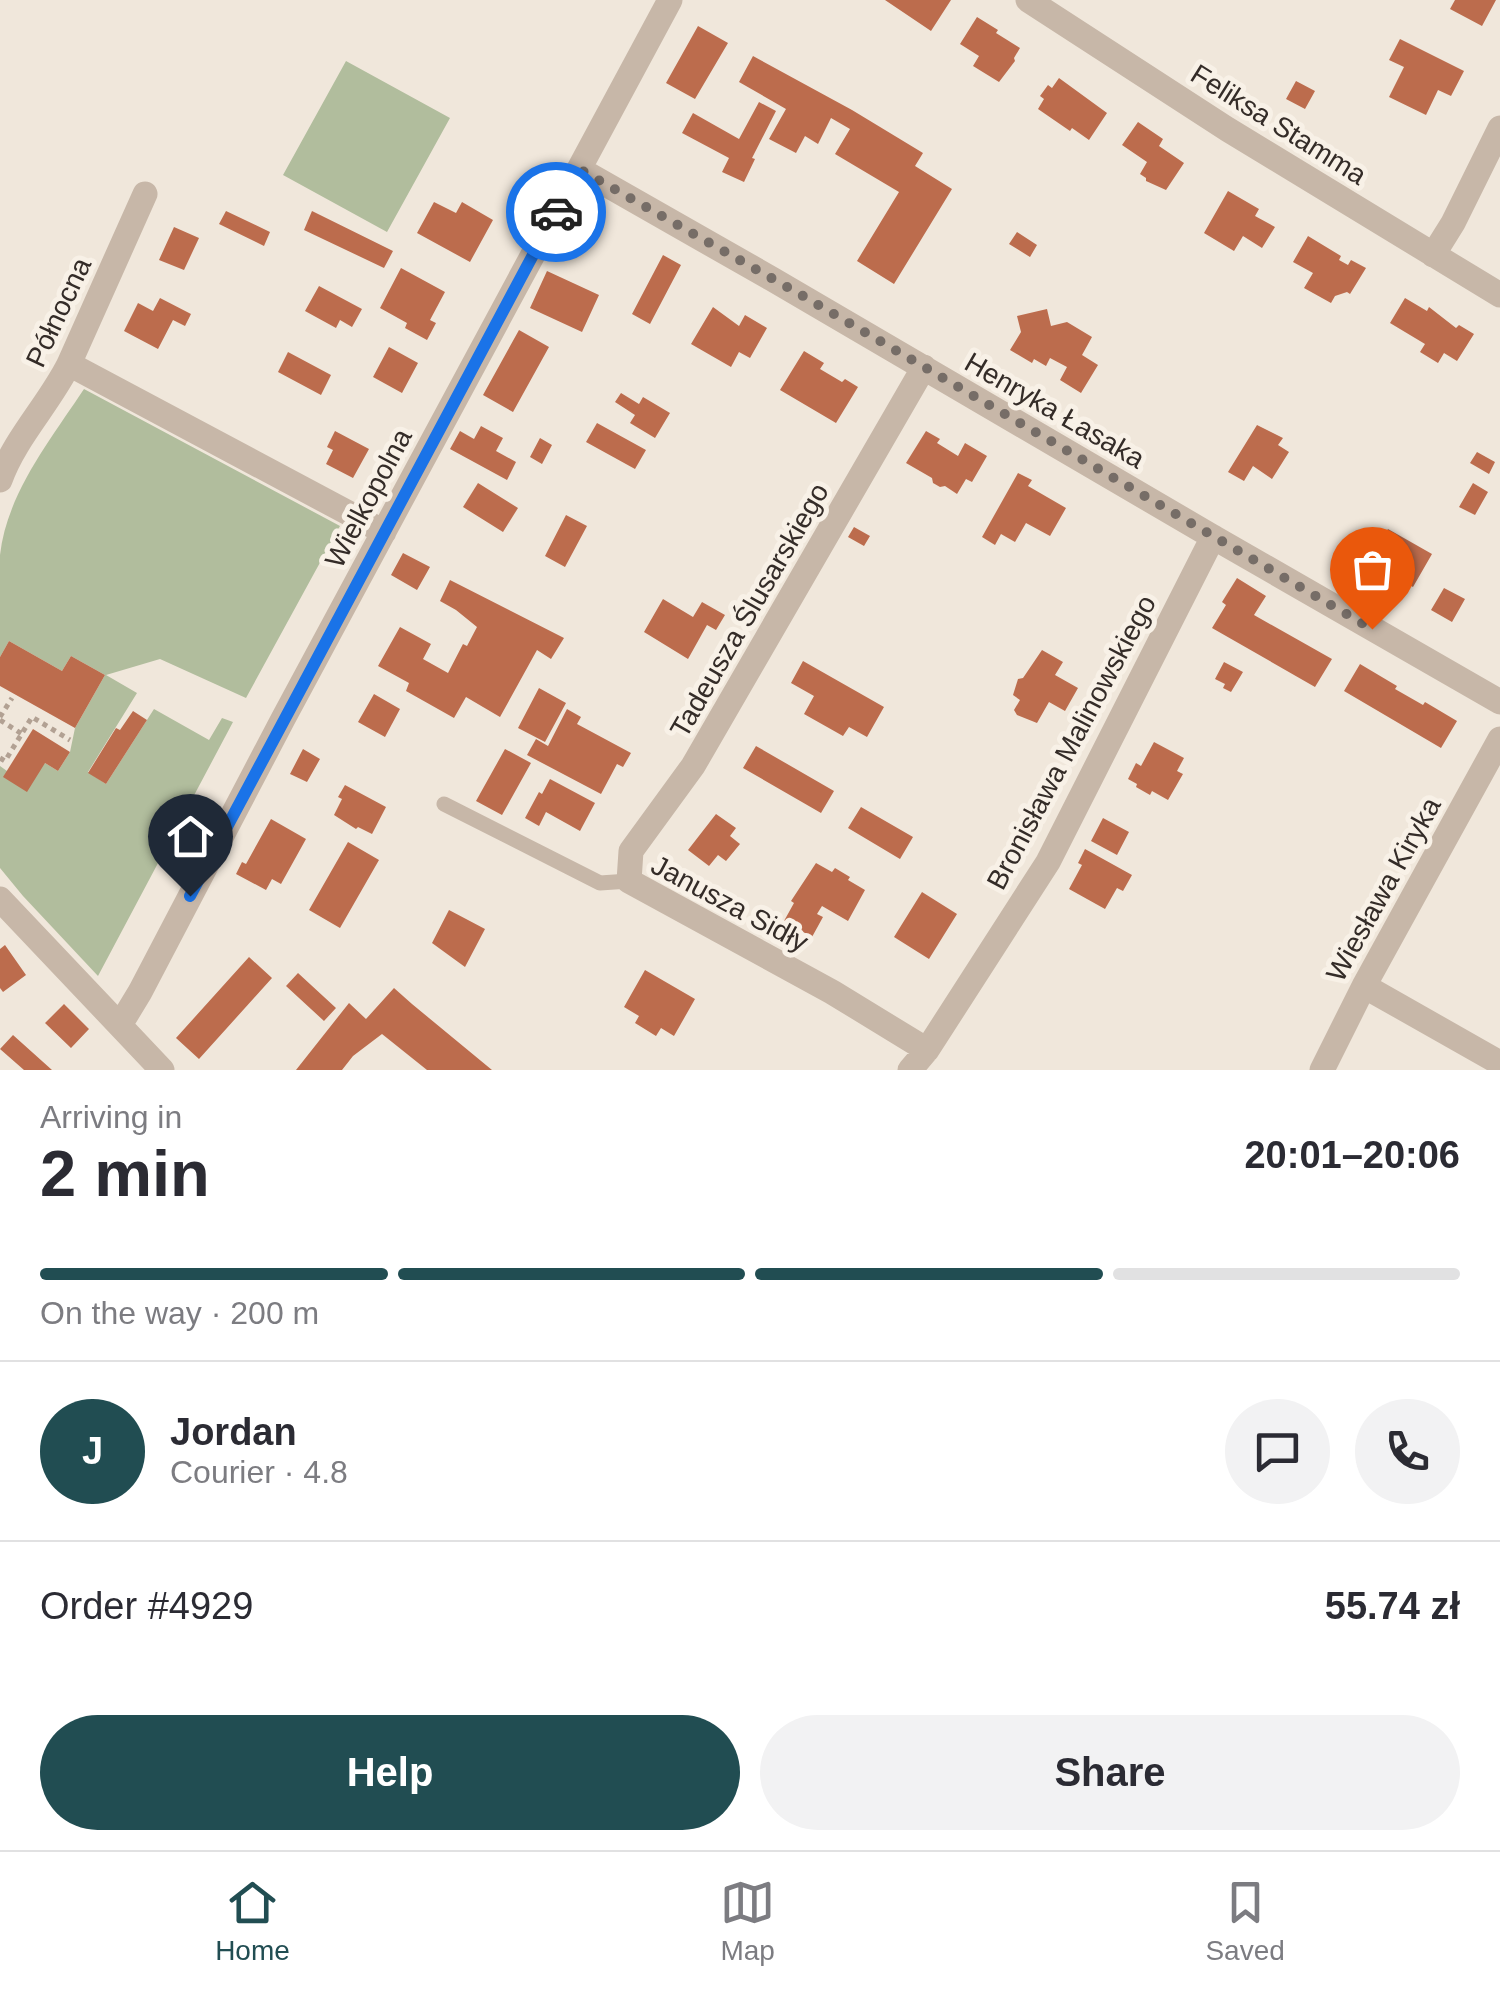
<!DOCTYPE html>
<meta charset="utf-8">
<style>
:root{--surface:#fff;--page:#f2f2f3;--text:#2b2b33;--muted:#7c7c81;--line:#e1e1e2;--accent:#214d52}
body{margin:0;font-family:Arial,sans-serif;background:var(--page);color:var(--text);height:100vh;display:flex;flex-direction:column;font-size:38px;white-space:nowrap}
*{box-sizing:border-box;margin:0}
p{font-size:32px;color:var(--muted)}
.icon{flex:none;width:55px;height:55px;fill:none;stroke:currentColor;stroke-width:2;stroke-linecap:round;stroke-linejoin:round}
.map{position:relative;height:1070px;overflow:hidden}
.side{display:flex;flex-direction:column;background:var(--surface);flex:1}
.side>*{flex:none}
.pin{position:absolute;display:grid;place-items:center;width:85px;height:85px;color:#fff;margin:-102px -42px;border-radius:50% 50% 50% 0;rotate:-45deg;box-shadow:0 0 10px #0007}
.pin .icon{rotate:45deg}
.courier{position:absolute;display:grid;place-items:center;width:100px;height:100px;margin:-50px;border:8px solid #1a73e8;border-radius:50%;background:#fff;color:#222;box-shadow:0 2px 12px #0007}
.headline em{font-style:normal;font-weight:700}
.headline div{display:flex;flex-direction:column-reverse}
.headline{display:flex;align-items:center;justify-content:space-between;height:170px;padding:0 40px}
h1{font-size:65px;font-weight:700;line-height:75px}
.bar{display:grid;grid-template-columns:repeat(4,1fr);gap:15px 10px;align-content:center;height:120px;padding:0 40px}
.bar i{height:12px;border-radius:8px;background:var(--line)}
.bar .active{background:var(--accent)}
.bar p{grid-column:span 4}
.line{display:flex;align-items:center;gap:25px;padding:0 40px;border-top:2px solid var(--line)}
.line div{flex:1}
.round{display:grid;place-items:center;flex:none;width:105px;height:105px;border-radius:52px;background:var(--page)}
.action{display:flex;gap:20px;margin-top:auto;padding:20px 40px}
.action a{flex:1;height:115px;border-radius:60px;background:var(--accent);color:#fff;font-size:40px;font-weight:700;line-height:115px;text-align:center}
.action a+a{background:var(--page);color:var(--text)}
.tab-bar{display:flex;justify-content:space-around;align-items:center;height:140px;border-top:2px solid var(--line);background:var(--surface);font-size:28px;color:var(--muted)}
.tab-bar a{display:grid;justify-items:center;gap:5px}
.tab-bar .active{color:var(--accent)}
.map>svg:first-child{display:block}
</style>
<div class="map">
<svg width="1500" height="1070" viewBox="0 0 1500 1070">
<rect width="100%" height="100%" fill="#f0e7db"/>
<!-- green -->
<path fill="#b1bd9d" d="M346,61L450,118L387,232L283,175Z
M84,389L340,526L246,698L160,659L106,675L137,693L88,772L106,784L154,709L209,740L222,718L233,722L98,976L23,896L0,868V766L7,771L45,763L58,771L70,752L75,728L105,675L71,656L62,671L9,641L0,657C0,624 0,588 0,555C7,493 51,439 84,389Z"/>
<!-- building -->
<path fill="#bc6c4d" d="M885,0H951L931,31Z
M1455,0H1496L1482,26L1450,9Z
M977,17L998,30L996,33L1020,48L1014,58L1015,61L999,82L973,66L979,56L960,44Z
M698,26L728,43L695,99L666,83Z
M1400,39L1464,71L1451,96L1438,90L1426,115L1389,97L1404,67L1389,60Z
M753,56L852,110L923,153L915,166L952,189L894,284L857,261L899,192L835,154L850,129L831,118L818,144L805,136L796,153L769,139L786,109L739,82Z
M1059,78L1107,113L1089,140L1072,128L1070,131L1038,109L1044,99L1040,96L1048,85L1052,88Z
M1296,81L1315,91L1305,109L1286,99Z
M759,102L776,111L752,158L755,159L744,182L722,172L729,158L682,133L693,113L739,139Z
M1138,122L1163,139L1159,146L1184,163L1166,190L1146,181V178L1140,174L1147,162L1122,145Z
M1228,191L1259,209L1255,216L1275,227L1262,248L1243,236L1234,251L1204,233Z
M434,202L456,213L462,202L493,220L470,262L417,233Z
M226,211L270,232L264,246L219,224Z
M312,211L393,251L384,268L304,230Z
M174,227L199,238L184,270L159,260Z
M1017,232L1037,245L1030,257L1009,244Z
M1308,236L1341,256L1339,260L1348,265L1351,260L1366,268L1350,294L1347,292L1335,296L1331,303L1304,288L1313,273L1293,262Z
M663,255L681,265L650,324L632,314Z
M401,268L445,292L430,320L436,323L427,340L405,328L407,323L380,308Z
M547,271L599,295L582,332L530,308Z
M319,286L362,309L352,327L340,320L336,328L305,311Z
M160,298L191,314L185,326L173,320L158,349L124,331L138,303L153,311Z
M1405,298L1427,311L1429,307L1456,328L1459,325L1474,334L1457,361L1444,353L1438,363L1420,352L1425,344L1390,323Z
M713,307L739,326L745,315L767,328L750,358L739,352L731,367L691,344Z
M1047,309L1051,326L1067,322L1092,337L1082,355L1098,365L1081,393L1060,380L1067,367L1050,358L1046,366L1034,359L1032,363L1010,350L1021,332L1017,316Z
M519,330L549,347L513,412L483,395Z
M389,347L418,363L402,393L373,377Z
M804,351L824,363L820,369L842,382L845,379L858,387L836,423L780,390Z
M288,352L331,375L321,395L278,372Z
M621,393L639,404L643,397L670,413L655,438L630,423L635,415L615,402Z
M597,423L646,450L635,469L586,442Z
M1257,425L1283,438L1278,445L1289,452L1272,479L1253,466L1244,481L1228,472Z
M481,426L503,438L496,451L516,462L507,480L450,449L460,431L474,439Z
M335,431L369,449L353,478L326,464L333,450L327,447Z
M926,431L940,439L937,443L958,456L965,443L987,456L972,482L966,479L957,494L945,486L940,487L933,483L932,478L906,463Z
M540,438L552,445L542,464L530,457Z
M1477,452L1495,462L1489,474L1470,463Z
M1018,473L1032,480L1028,486L1066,508L1050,536L1026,523L1015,542L1001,534L995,545L982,537Z
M478,483L518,508L503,532L463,507Z
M1473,483L1488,492L1475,515L1459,507Z
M566,515L587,526L565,567L545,556Z
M854,527L870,536L864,546L848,537Z
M1388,529L1432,554L1413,587L1369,561L1374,551L1373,547L1377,540H1381Z
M403,553L430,567L417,590L391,575Z
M1237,578L1266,596L1254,615L1332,659L1315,687L1212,628L1226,605L1222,602Z
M450,580L564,638L551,659L537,650L500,717L466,697L454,718L406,691L409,683L378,666L400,627L431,644L423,659L448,673L463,644L467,646L477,627L456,610L440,601Z
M1444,588L1465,599L1452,622L1431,610Z
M663,599L693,617L702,602L725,615L716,630L707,625L688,659L644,632Z
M9,641L62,671L71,656L105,675L75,728L0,686V657Z
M1042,650L1063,662L1055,675L1078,688L1065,711L1049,702L1037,723L1017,715L1014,710L1020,700L1013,695L1018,679L1023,678Z
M803,661L884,707L867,737L849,727L843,736L804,714L814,696L791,683Z
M1224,662L1243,672L1231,692L1223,688L1225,684L1215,679Z
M1360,664L1397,686L1395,689L1423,705L1425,702L1457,721L1441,748L1344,691Z
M539,688L566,703L545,742L518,728Z
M374,694L400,709L385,737L358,722Z
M567,709L581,717L577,724L631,753L623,767L617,764L601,794L527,755L536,739L548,746Z
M133,711L147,720L106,784L88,773L116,728L120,730Z
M33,729L70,752L58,771L45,763L27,792L3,777Z
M1154,742L1184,758L1177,771L1183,774L1168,800L1152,791L1150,795L1136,787L1137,784L1128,779L1136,763L1141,766Z
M756,746L834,791L821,813L743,768Z
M303,749L320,759L307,782L290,774Z
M505,749L531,763L502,815L476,801Z
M550,779L595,803L580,831L546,812L539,826L525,818L539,792L542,794Z
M345,785L386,807L372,834L358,827L356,829L334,815L342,799L338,797Z
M861,807L913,837L900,859L848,828Z
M716,814L736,828L730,836L740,844L726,861L718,855L709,866L688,850Z
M1103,818L1129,832L1117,855L1091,841Z
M271,819L306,839L281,884L272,879L266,890L236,874L242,862L246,864Z
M348,842L379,860L340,928L309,910Z
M1085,849L1132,875L1123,891L1117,888L1105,909L1069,889L1082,865L1078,863Z
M816,863L832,872L835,868L850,877L848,880L865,890L848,921L822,906L817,914L823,917L812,937L784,921L794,903L791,901Z
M922,892L957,914L929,959L894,937Z
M449,910L485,929L465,967L432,943Z
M5,945L26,975L3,992L0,988V949Z
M249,957L272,978L199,1059L176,1038Z
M645,970L695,999L674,1036L661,1028L656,1036L635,1023L639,1016L624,1007Z
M298,973L336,1008L324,1021L286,986Z
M394,988L412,1004L492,1070H427L382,1034L353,1056L342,1070H296L349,1003L366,1019Z
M64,1004L89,1029L71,1048L45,1023Z
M13,1035L52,1070H24L0,1049Z"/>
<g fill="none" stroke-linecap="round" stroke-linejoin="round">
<!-- path -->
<path stroke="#b2a193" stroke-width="5" stroke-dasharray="5 5" stroke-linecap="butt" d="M0,717L12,698
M0,720L22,734
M0,758L5,761L32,717L70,740"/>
<!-- lane -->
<path stroke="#c7b7a8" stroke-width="15" d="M444,804L600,883L629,881"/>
<!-- street -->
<path stroke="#c7b7a8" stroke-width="25" d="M1028,0L1227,129L1500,295
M579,169L772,279L1213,537L1500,702
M1433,255L1453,223L1500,128
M69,364L384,532
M924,367L693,766L631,851L629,881L832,992L927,1050
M0,480C15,438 49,404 69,364L145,194
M0,899L162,1070
M1364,986L1500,1063
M120,1025L140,992L283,719L670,0
M910,1070L927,1050L1048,862L1213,537
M1322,1070L1364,986L1500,739"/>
</g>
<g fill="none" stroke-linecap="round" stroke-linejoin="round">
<!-- done -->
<path stroke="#766d67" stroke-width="10" stroke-dasharray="0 18" d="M556,212L579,169L803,296L1372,629"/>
<!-- route -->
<path stroke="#1a73e8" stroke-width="12" d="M190,896L556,212"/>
</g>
<g text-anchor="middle" stroke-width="10" stroke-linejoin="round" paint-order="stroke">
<!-- street labels -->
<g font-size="28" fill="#342c28" stroke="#f8f1e7">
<text transform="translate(1279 124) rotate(32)" y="10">Feliksa Stamma</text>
<text transform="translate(58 312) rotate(-65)" y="10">Północna</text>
<text transform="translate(1055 410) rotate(30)" y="10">Henryka Łasaka</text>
<text transform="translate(368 498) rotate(-62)" y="10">Wielkopolna</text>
<text transform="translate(749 610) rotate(-60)" y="10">Tadeusza Ślusarskiego</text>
<text transform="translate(1071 742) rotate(-62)" y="10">Bronisława Malinowskiego</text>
<text transform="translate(1383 889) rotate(-61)" y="10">Wiesława Kiryka</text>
<text transform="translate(730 903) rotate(28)" y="10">Janusza Sidły</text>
</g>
</g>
</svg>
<div class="pin" style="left:1372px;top:629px;background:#ea580c"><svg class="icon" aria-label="bag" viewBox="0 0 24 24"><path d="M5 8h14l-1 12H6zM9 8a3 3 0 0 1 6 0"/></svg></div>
<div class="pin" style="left:190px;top:896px;background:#1f2937"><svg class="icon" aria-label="home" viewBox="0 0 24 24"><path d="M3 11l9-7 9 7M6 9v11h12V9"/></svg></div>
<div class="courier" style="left:556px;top:212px"><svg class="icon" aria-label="car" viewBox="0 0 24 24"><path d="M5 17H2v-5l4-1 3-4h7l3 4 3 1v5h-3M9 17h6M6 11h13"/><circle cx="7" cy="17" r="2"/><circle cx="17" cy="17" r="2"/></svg></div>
</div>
<section class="side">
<div class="headline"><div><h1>2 min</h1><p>Arriving in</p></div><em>20:01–20:06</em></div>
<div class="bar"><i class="active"></i><i class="active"></i><i class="active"></i><i></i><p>On the way · 200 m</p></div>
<div class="line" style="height:180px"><b class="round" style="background:var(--accent);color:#fff">J</b><div><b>Jordan</b><p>Courier · 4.8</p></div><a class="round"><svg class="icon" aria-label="chat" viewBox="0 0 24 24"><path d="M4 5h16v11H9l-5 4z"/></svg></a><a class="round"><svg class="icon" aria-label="phone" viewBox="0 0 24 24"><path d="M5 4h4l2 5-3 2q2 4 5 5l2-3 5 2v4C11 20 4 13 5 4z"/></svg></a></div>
<div class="line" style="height:130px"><div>Order #4929</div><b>55.74 zł</b></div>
<div class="action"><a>Help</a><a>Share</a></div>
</section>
<nav class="tab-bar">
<a class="active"><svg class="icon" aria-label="home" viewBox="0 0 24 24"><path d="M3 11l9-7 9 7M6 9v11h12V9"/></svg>Home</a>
<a><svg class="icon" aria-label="map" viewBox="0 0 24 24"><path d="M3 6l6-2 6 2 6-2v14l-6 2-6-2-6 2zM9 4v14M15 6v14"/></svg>Map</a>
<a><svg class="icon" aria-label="saved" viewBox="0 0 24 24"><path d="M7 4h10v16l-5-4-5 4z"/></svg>Saved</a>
</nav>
